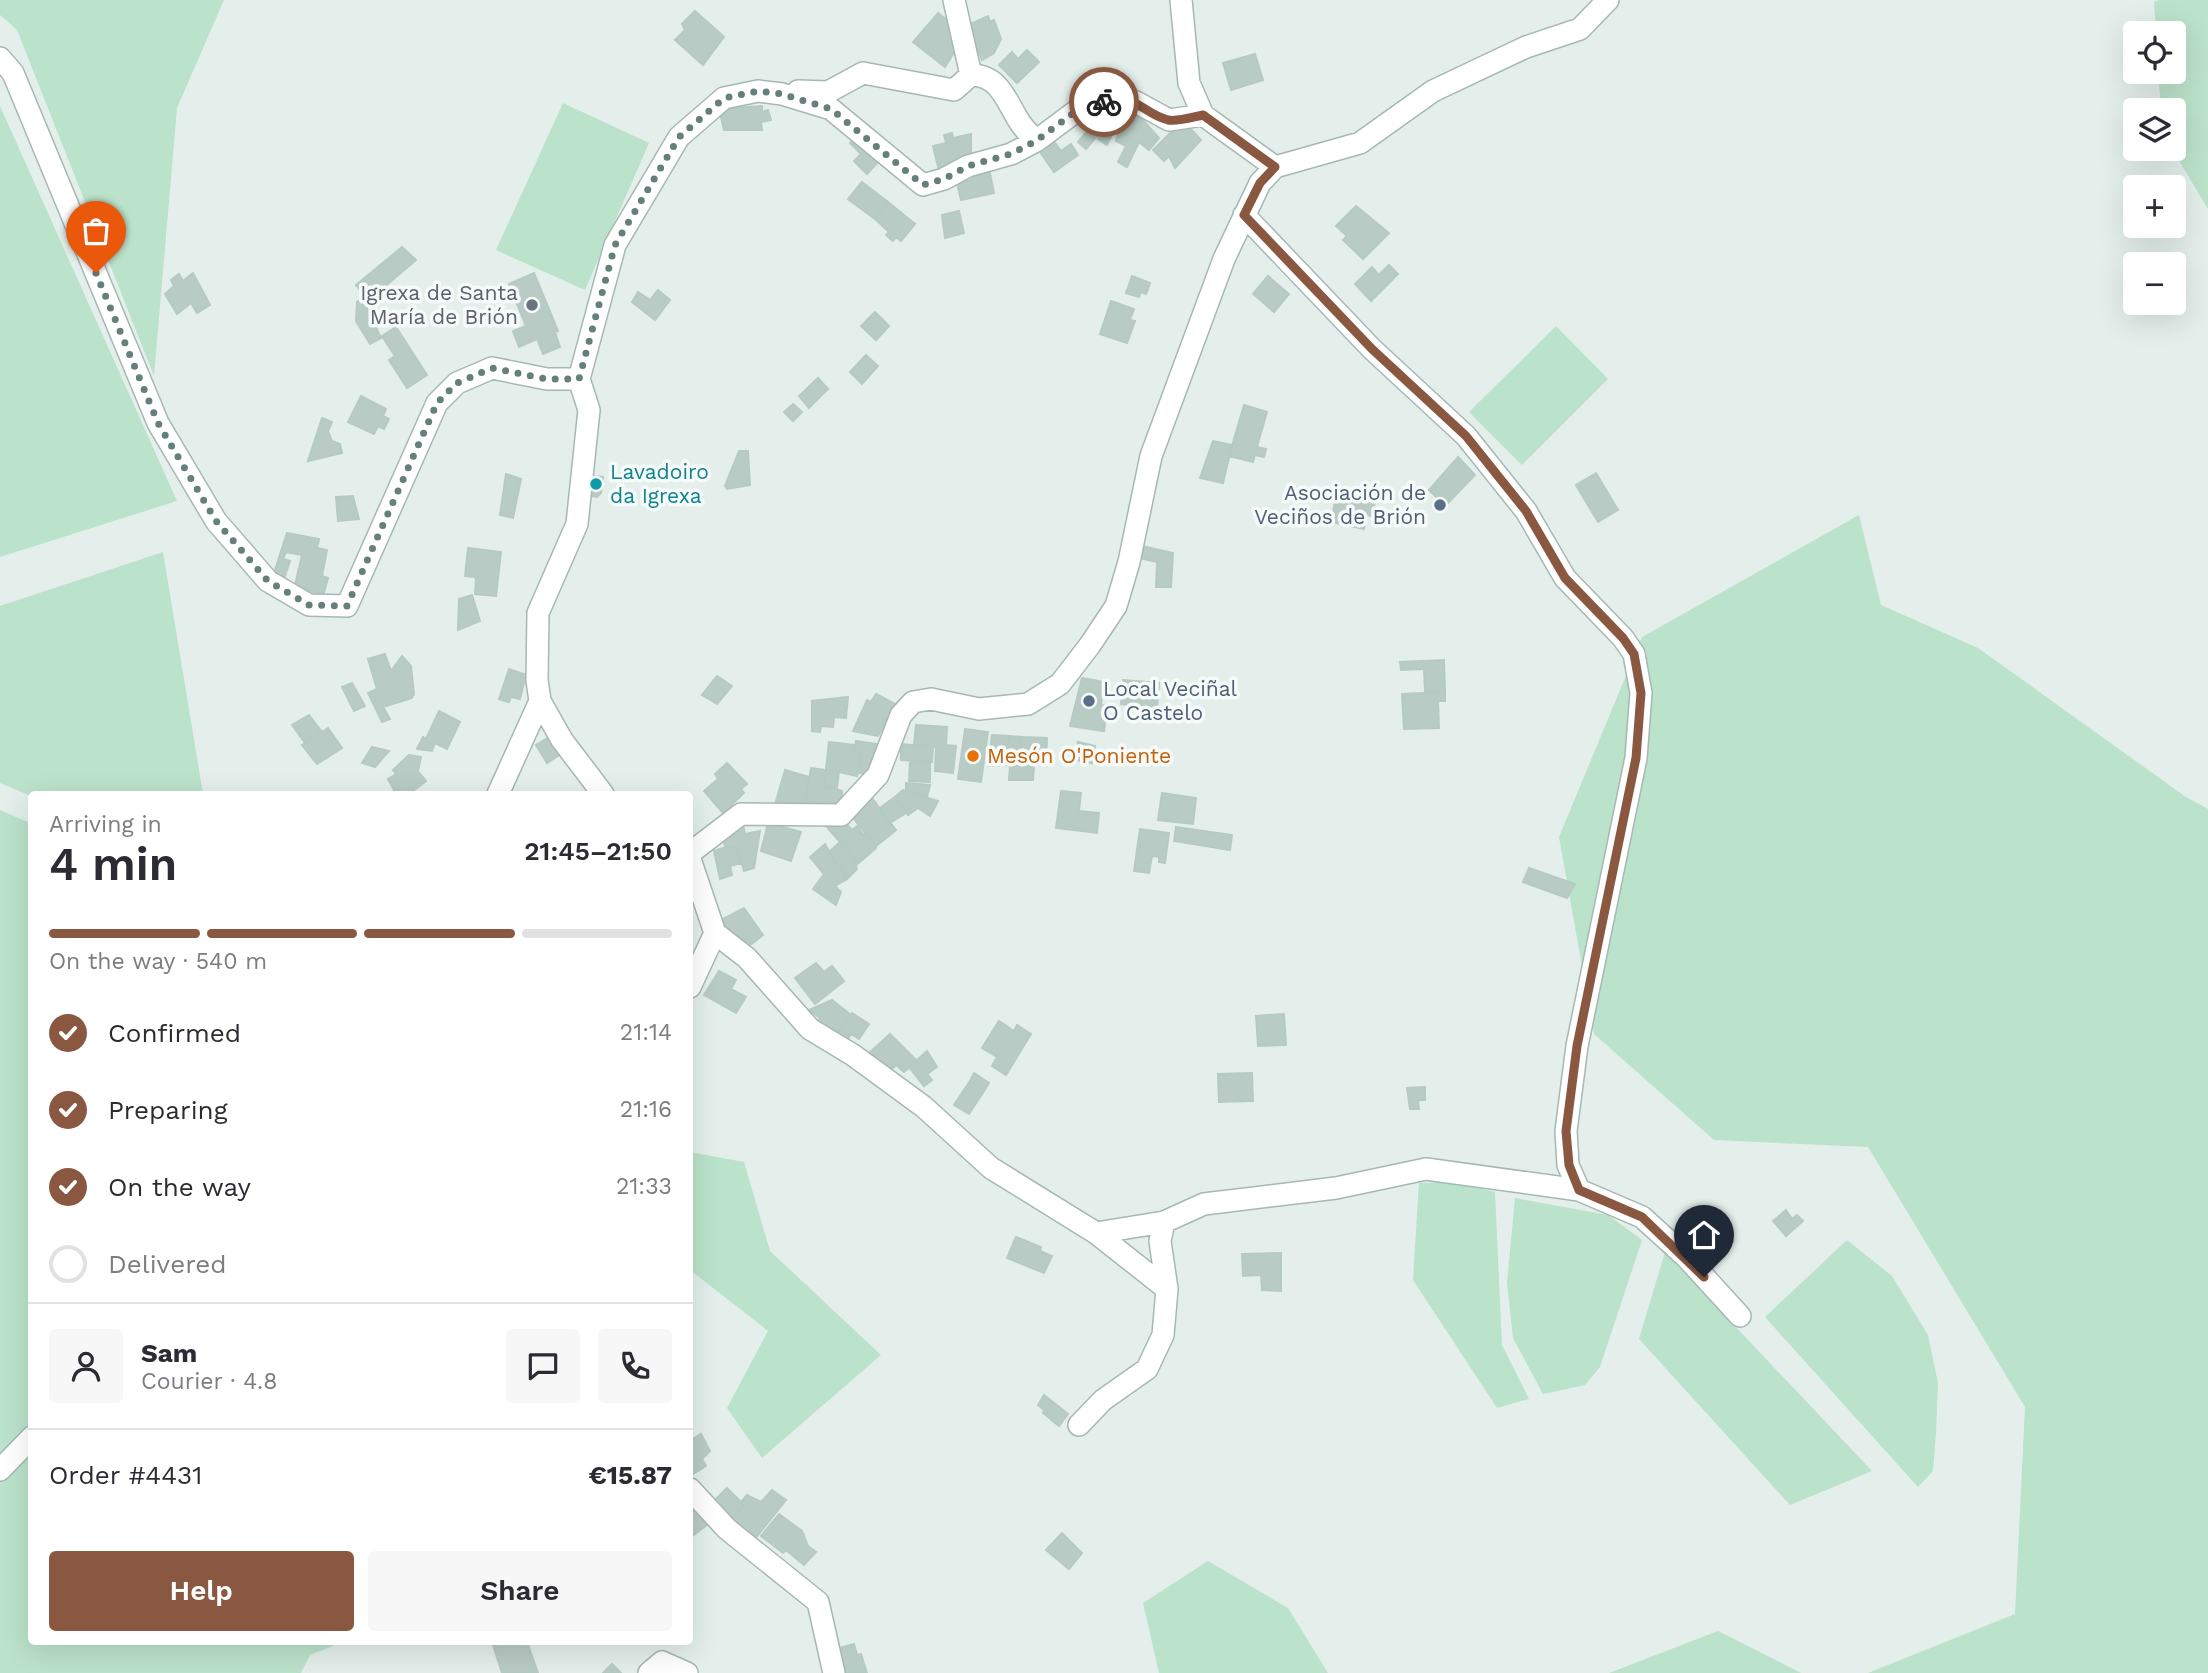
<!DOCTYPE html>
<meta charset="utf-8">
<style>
:root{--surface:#fff;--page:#f7f7f7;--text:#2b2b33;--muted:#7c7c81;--line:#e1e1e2;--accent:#8a5841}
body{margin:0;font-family:"Work Sans",sans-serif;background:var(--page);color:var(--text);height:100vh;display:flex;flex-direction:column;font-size:26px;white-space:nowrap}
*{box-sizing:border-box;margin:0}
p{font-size:23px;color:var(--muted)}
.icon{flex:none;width:38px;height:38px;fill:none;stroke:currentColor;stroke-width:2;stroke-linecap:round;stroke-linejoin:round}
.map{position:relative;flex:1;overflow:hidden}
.details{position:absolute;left:28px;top:791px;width:665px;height:854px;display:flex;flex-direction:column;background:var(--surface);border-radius:7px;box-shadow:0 7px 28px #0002}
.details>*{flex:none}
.buttons{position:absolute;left:2123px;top:21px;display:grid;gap:14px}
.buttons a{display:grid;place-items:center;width:63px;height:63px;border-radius:7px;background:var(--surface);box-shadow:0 7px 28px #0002;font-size:35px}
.pin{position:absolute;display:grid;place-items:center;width:60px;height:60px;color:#fff;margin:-72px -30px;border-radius:50% 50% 50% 0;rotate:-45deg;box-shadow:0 0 7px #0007}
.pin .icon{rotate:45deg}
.courier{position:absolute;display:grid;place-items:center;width:70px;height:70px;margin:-35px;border:5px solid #8a5841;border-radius:50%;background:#fff;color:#222;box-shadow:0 2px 9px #0007}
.summary em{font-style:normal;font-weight:600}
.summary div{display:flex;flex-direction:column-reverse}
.summary{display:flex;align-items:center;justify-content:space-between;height:119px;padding:0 21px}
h1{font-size:46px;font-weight:600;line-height:52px}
.bar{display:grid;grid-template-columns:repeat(4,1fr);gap:10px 7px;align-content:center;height:84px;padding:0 21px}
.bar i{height:9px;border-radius:5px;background:var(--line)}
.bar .active{background:var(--accent)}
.bar p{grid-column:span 4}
.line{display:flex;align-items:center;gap:18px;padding:0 21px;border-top:2px solid var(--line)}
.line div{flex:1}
.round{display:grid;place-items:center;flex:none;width:74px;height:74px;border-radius:7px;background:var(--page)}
ol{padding:0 21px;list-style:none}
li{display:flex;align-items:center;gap:21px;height:77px}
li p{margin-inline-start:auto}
li .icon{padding:7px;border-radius:50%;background:var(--accent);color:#fff;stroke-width:4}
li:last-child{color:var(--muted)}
li i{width:38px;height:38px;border:4px solid var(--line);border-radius:50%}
.primary-button{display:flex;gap:14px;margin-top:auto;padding:14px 21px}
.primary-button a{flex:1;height:80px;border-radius:7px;background:var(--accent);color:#fff;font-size:28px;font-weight:600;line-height:80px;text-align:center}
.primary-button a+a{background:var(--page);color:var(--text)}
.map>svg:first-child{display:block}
</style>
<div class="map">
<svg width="2208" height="1673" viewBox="0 0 2208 1673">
<rect width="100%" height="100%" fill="#e4efeb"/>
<!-- green -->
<path fill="#bbe2ca" d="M0,0H224L177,108L154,376L17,30L0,15Z
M2159,0H2208V209L2172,149L2174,110H2161L2158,72H2174V33H2156L2154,2Z
M563,103L649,143L585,290L496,250Z
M0,106L177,501L0,557Z
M1556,326L1608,379L1522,465L1469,412Z
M1859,515L1881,605L1978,648L2186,797L2208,809V1673H1868L2015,1614L2025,1407L1868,1147L1714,1140L1594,1034L1559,837L1642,637Z
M163,552L203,794L31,796L0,783V606Z
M0,810L32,824V1642H343L310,1655L301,1673H0Z
M690,1152L744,1162L770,1251L881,1355L762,1458L727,1408L768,1331L690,1270Z
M1453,1182L1495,1192L1502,1345L1529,1399L1497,1408L1413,1280L1419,1183Z
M1515,1198L1608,1215L1642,1240L1600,1367L1585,1385L1543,1394L1513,1338L1507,1283Z
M1847,1240L1892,1276L1928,1335L1938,1383L1936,1433L1933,1471L1918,1487L1765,1317Z
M1665,1252L1872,1471L1790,1505L1639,1339Z
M1208,1561L1288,1608L1328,1673H1159L1143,1603Z
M1718,1631L1801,1673H1609Z"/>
<!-- building -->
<path fill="#b9cbc5" stroke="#b6cac4" stroke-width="2" d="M695,11L724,37L703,65L675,40L685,30L682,24Z
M938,13L955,26L949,35L958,46L945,67L913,42Z
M988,16L990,22L994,20L1001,39L994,53L982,60L968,25Z
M1027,50L1039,62L1017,83L999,65L1012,52L1018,59Z
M1255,54L1263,80L1231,90L1223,63Z
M762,106V112L768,110L771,120L761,122L762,130H724L721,117L729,108Z
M1100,109L1117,123L1107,145L1098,139L1104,130L1092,118Z
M1132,115L1140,117L1159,138L1149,150L1139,142L1127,167L1118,162L1126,146L1116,141L1120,129Z
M1093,124L1101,131L1086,149L1078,142Z
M1187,125L1201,140L1175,168L1169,156L1164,161L1153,150L1173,130Z
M952,133L953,138L971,134V159L939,171L933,146L946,143L944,135Z
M857,135L879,161L867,174L854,161L861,154L850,143Z
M1050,136L1061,151L1071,144L1078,155L1054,172L1036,146Z
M988,164L994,193L961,200L957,183L971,180L969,168Z
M862,182L888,202L875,219L848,199Z
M888,202L915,224L901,241L896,237L893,241L886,235L889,232L875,219Z
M1356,206L1389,233L1363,259L1343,240L1347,236L1336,226Z
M959,211L964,233L945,238L942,215Z
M402,247L416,260L369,300L356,285Z
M1389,265L1398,274L1371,301L1355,284L1372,267L1379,275Z
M193,273L210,305L197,313L191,303L177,314L165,294L174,286L171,280L179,274L183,281Z
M534,273L558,331L555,332L560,347L543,354L537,339L519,347L513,331L526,326L509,284Z
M1132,276L1150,283L1146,294L1141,292L1139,297L1126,293Z
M1268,276L1289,294L1274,312L1253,294Z
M658,290L670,300L655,320L632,302L638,292L650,300Z
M363,299L381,338L370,344L356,321L357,302Z
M1111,301L1134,309L1130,320L1135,321L1127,343L1100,334Z
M875,312L889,326L876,340L861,326Z
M396,327L427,375L407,388L389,360L395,356L382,336Z
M866,355L878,366L862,384L850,372Z
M818,378L828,389L809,408L799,396Z
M361,396L386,409L383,416L389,419L384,429L378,426L374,434L348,422Z
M793,404L802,412L793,421L784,412Z
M1244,405L1267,412L1257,447L1266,449L1264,457L1255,455L1253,462L1229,456Z
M322,418L332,422L328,431L332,441L340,444L342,453L308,461Z
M1213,441L1232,445L1223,483L1200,478Z
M739,451H748L750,485L727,489L725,486Z
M1458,457L1475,475L1445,506L1429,490Z
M1596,473L1618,510L1598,522L1576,485Z
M506,474L521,479L513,518L500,515Z
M590,476L603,477L601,493L597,497L592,496L588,491Z
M1360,494L1376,497L1372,516L1366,515L1364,529L1332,522L1335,500L1339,501L1340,495L1359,498Z
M353,496L359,519L338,521L336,497Z
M287,533L319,539L317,548L327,550L322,576L328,578L323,596L295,585L302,555L286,552L283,559L290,561L284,579L274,573Z
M1142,546L1173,553L1171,587H1156L1157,562L1139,558Z
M468,548L501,552L496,596L475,594L476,577L465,576Z
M472,595L480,621L458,630L459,599Z
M385,654L391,671L402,656L411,666L414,694L412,698L383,707L390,719L382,722L368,693L377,689L368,659Z
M1444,660L1445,692H1425L1424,669L1401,670L1400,662Z
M509,669L526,675L520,699L511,697L509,702L499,699Z
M717,676L732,686L717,704L702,695Z
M1082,678L1104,682L1101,705L1108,706L1104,731L1070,726Z
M1123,680L1159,683L1157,708L1121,704Z
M352,683L365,706L354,711L342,687Z
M1445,692V701H1438L1439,728L1404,729L1402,694Z
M876,694L897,705L878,736L853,731L867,700L871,702Z
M848,697L846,718L834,717L833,727L821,726L820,732L812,731V701Z
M439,711L460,722L447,749L435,743L432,751L417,749L423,737L426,739Z
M309,715L322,732L305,743L292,725Z
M916,725L947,727L946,745L956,746L953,773L935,771L936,747L914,745Z
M328,728L342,748L317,764L302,745Z
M965,729L988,732L981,782L958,779Z
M992,735L1009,736L1007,765L988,766Z
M551,736L561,754L547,763L536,745Z
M1009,736L1022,737L1020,766L1007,765Z
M1022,737L1047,738L1046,764L1020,766Z
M856,741L877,744L872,774L858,773L861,753H854Z
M829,742L856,745L854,753H861L857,776L826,769Z
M1078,742L1095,746L1092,763L1075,760Z
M901,744L933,747L932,762L901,760Z
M372,747L389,751L375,767L362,763Z
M409,755L421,757L418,771L426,781L409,794H396L388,779L396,774L393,770Z
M910,761L930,763V782L909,781Z
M727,763L747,784L741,789L744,793L723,813L704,791L718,779L715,774Z
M1010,766L1034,767L1033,780H1009Z
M811,768L826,770L824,786L842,791L841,805L804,807Z
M826,769L839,771L837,788L824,786Z
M785,770L809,777L804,807L774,808Z
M906,783L930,785L927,797L906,791Z
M903,790L938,801L930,816L918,808L908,815L896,796Z
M1061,791L1081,793L1079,811L1099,813L1097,833L1056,828Z
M1162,793L1196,798L1193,824L1158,820Z
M896,796L906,813L890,823L879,809Z
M872,798L896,830L876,846L850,814Z
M842,819L852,830L857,826L863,834L866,833L876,848L855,866L854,858L825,825Z
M768,823L801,832L791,861L761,851Z
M743,825L745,834L760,831L754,868L744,871L737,847H726L720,837Z
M1176,827L1232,835L1230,850L1174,841Z
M1140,829L1169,833L1165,863L1159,862V857L1152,856L1149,873L1134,871Z
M840,842L854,858L857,869L847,879L841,865H837L828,853Z
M825,844L837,865H841L847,879L835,886L841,892L836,905L813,889L824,874L810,857Z
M726,847H737L741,863L730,866L732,875L720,879L714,851Z
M1529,868L1575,884L1567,898L1523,882Z
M744,908L763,935L741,952L719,921Z
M816,963L824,972L832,966L844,981L815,1004L795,978Z
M719,971L736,980L731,989L746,997L736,1013L704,995Z
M832,1000L851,1015L835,1037L816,1026L820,1018L809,1010Z
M852,1013L869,1024L859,1039L851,1034L845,1044L835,1037Z
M1284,1014L1286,1045L1258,1046L1256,1016Z
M999,1021L1014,1031L1017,1025L1031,1034L1006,1075L992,1066L997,1057L982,1048Z
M890,1034L917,1061L904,1072L896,1065L888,1073L868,1054Z
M927,1051L937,1067L927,1074L932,1080L924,1086L909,1067Z
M974,1073L989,1083L984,1091L970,1081Z
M1252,1073L1253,1101L1219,1102L1218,1074Z
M970,1081L984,1091L969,1114L954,1105Z
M1425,1087V1100H1418L1419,1109H1410L1407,1088Z
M1786,1210L1792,1219L1797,1215L1803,1221L1786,1236L1773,1221Z
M1016,1237L1041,1247L1040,1251L1052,1256L1044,1273L1007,1258Z
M1281,1253V1291L1262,1290L1261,1275L1243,1276L1242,1254Z
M1044,1395L1068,1414L1059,1426L1043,1413L1044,1410L1038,1405Z
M701,1434L710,1451L702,1459L706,1466L690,1476L691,1440Z
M727,1488L744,1505L730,1522L710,1505Z
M772,1490L786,1500L754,1540L730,1522L744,1505L741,1502L747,1495L761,1502Z
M699,1505L712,1521L690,1538V1513Z
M779,1514L802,1531L808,1546L816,1552L804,1565L786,1550L783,1553L761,1536Z
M1062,1533L1082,1553L1069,1569L1046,1550Z
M492,1642H527L538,1673H502Z
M854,1644L857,1655L861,1654L867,1673H844L836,1649Z
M612,1664L621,1673H603Z"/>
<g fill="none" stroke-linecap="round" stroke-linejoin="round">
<defs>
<path id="minor" d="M954,0L971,75
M1181,0L1189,83L1203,115L1275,167
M0,58L13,73L158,423L216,521L268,581L309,605L347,606L437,403L457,383L492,368L547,379H579
M798,91L828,92L863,73L954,90L971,75C1001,75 1007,104 1021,124C1025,130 1031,135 1036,141
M1244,215L1372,349L1466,436L1526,511L1565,578L1623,638L1634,654L1641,693L1636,758L1577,1046L1566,1131L1568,1165L1579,1190L1642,1217L1686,1257L1740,1316
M498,794L540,701
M603,794L562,740L540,701L537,680L538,613L577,524L589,410L579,379L615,245L679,137L724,98L758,91L782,94L831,109L923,185L944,179L968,166L1011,154L1036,141L1079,109L1117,98L1136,102L1169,120L1203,115
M690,853L741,814L841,815L878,775L901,715L913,702L931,699L979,709L1028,704L1060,684L1090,645L1116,606L1129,562L1151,456L1224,259L1260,183L1275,167L1360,143L1433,91L1526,47L1580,29L1608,0
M690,859L715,933L690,987
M715,933L747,958L810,1029L853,1055L924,1107L991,1168L1096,1233L1164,1222L1204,1204L1336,1188L1426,1169L1579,1190
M1164,1222L1160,1241L1167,1289
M1079,1425L1103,1400L1147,1369L1163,1335L1167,1289L1096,1233
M0,1470L32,1437
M690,1489L727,1529L818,1602L834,1673
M649,1673L662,1662L687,1673"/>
</defs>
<!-- minor casing -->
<use href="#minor" stroke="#a6b8b4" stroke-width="24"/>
<!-- minor -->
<use href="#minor" stroke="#fff" stroke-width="21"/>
</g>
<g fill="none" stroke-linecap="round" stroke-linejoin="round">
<!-- done -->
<path stroke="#65807b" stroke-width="7" stroke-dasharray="0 12.6" d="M96,273L158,423L216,521L268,581L309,605L347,606L437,403L457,383L492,368L547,379H579L615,245L679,137L724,98L758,91L782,94L831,109L923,185L944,179L968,166L1011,154L1036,141L1079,109L1104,102"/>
<!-- route -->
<path stroke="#8a5841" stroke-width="9" d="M1104,102C1138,93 1141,113 1168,120C1177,122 1193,117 1203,115L1275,167L1260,183L1244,215L1372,349L1466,436L1526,511L1565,578L1623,638L1634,654L1641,693L1636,758L1577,1046L1566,1131L1569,1165L1579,1190L1642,1217L1704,1277"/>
</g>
<!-- markers -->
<circle fill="#6b7280" stroke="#f6fbf9" stroke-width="2.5" cx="532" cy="305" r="7"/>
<circle fill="#0f9aa8" stroke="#f6fbf9" stroke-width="2.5" cx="596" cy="484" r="7"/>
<g fill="#5c6f8a" stroke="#f6fbf9" stroke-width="2.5">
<circle cx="1440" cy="505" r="7"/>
<circle cx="1089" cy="701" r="7"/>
</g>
<circle fill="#e8710a" stroke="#f6fbf9" stroke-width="2.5" cx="973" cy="756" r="7"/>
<g text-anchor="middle" stroke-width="7" stroke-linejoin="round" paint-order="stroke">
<!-- worship labels -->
<g font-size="21" fill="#5b616d" stroke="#f6fbf9" text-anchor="end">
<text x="518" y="300">Igrexa de Santa<tspan x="518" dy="24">María de Brión</tspan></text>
</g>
<!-- culture labels -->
<g font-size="21" fill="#0d838f" stroke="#f6fbf9" text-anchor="start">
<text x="610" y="479">Lavadoiro<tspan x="610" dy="24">da Igrexa</tspan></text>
</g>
<!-- service labels -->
<g font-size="21" fill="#4e5e75" stroke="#f6fbf9" text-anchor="end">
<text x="1426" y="500">Asociación de<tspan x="1426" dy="24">Veciños de Brión</tspan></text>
<text x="1103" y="696" text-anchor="start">Local Veciñal<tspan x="1103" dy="24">O Castelo</tspan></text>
</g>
<!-- food labels -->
<g font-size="21" fill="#c56008" stroke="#f6fbf9" text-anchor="start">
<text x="987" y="763">Mesón O'Poniente</text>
</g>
</g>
</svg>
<div class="buttons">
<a><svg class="icon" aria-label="locate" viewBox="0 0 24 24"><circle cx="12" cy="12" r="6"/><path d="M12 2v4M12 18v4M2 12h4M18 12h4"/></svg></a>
<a><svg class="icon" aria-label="layers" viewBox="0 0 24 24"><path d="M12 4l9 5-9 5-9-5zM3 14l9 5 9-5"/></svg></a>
<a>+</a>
<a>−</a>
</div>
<div class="pin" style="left:96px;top:273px;background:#ea580c"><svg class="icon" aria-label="bag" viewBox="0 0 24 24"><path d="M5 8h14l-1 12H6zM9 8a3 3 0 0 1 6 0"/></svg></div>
<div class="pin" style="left:1704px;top:1277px;background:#1f2937"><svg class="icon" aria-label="home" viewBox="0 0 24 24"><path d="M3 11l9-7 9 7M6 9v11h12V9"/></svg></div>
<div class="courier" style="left:1104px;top:102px"><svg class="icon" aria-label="bike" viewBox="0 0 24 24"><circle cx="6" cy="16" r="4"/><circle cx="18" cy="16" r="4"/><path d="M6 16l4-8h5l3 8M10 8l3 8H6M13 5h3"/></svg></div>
<section class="details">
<div class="summary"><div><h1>4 min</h1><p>Arriving in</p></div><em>21:45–21:50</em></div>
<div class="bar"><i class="active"></i><i class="active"></i><i class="active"></i><i></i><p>On the way · 540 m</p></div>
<ol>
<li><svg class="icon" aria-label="check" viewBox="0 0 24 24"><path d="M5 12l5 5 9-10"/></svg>Confirmed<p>21:14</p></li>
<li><svg class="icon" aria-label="check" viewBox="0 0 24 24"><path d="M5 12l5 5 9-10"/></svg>Preparing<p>21:16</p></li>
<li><svg class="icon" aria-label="check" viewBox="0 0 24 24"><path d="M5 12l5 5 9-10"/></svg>On the way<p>21:33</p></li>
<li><i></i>Delivered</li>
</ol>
<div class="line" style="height:126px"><a class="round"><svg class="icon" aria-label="person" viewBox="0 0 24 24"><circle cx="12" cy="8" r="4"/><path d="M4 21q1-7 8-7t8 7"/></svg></a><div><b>Sam</b><p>Courier · 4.8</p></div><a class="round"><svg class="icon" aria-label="chat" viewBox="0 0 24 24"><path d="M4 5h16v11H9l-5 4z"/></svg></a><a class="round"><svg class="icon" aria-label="phone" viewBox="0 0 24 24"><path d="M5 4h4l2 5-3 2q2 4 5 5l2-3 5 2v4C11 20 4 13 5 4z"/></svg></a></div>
<div class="line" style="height:91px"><div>Order #4431</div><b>€15.87</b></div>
<div class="primary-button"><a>Help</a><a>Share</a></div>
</section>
</div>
